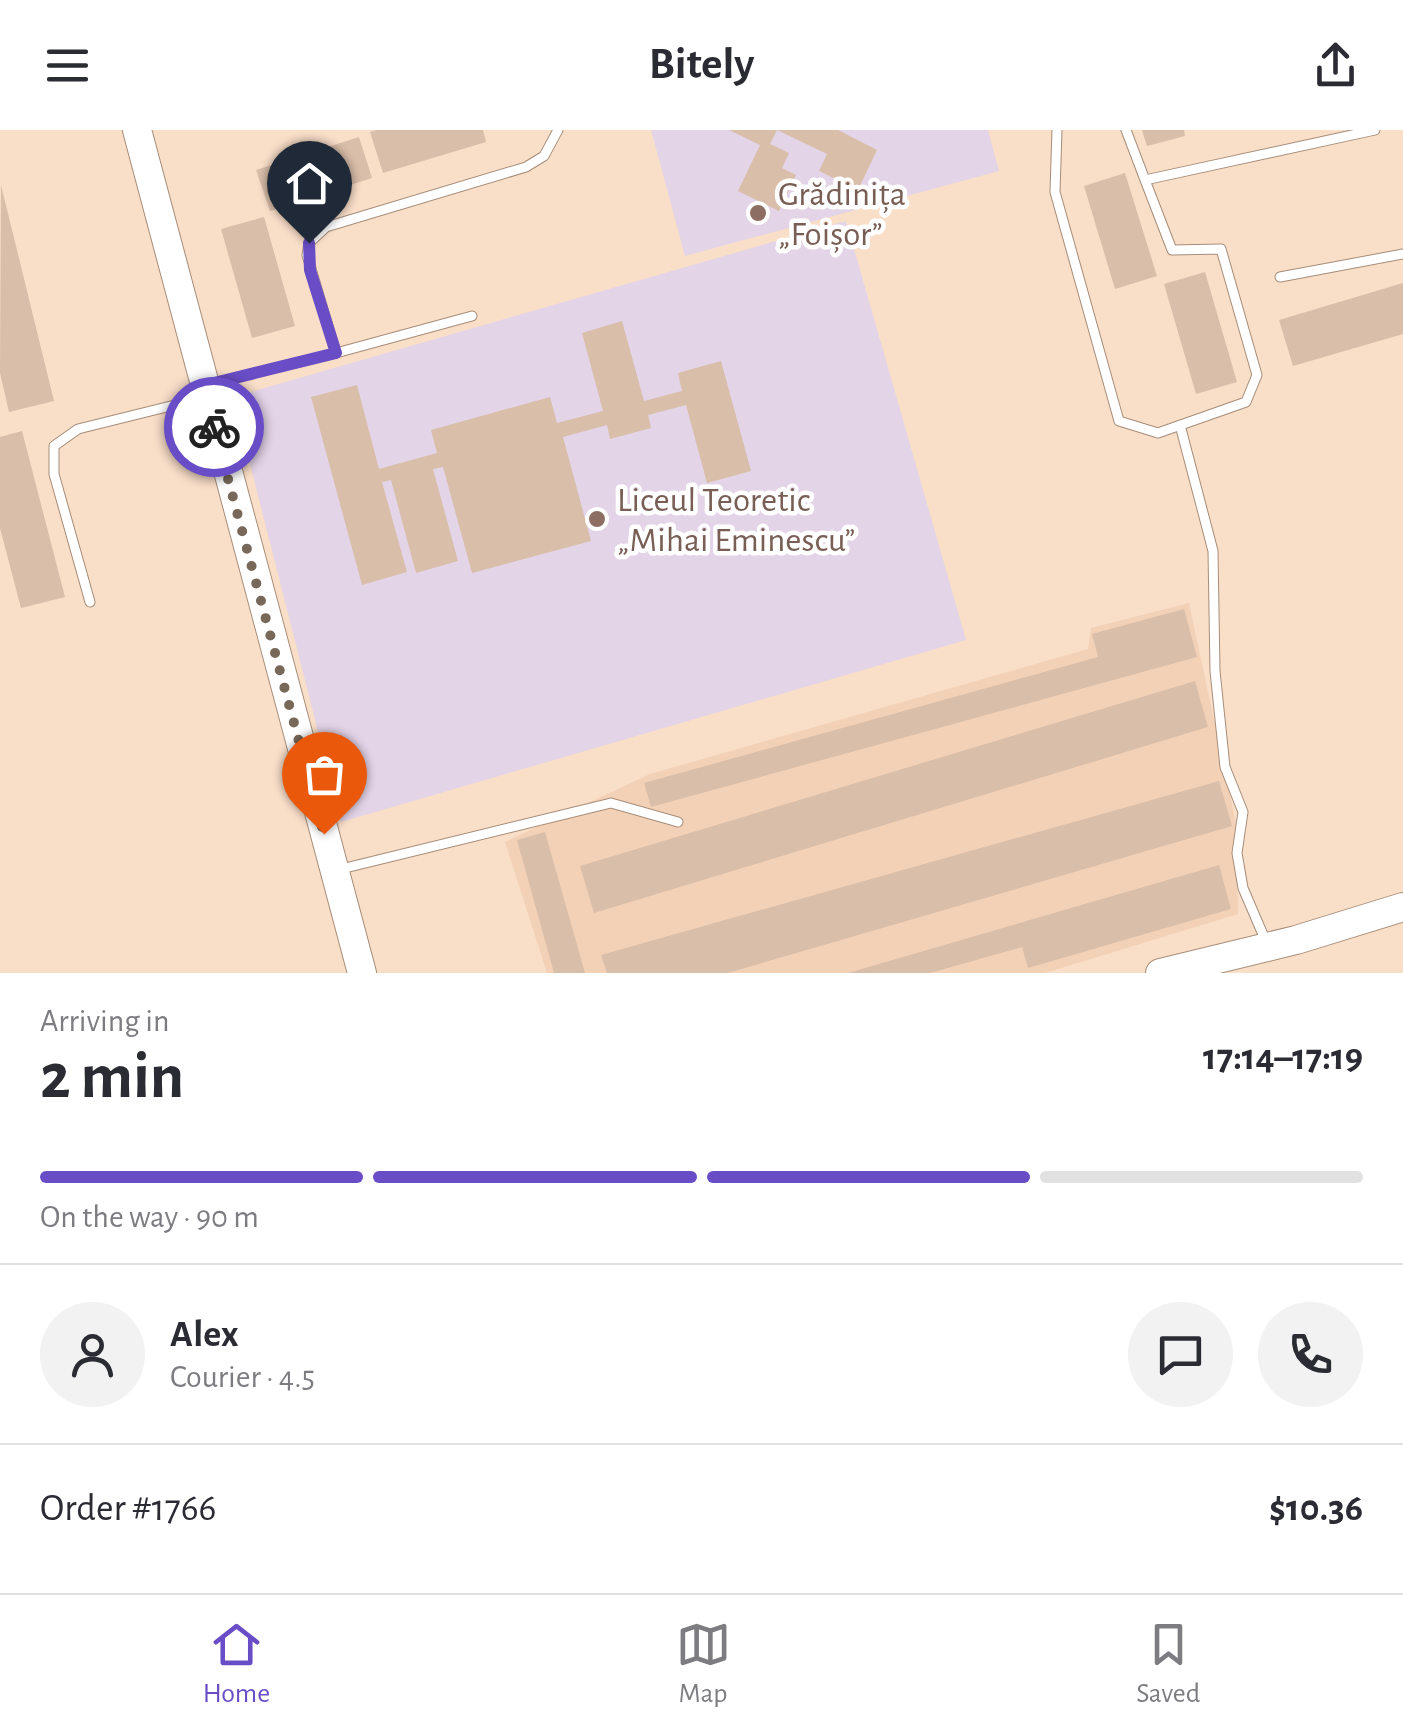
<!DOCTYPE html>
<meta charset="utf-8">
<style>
:root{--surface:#fff;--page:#f2f2f3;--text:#2b2b33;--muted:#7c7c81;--line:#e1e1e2;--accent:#694dc6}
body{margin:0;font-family:"Alegreya Sans",sans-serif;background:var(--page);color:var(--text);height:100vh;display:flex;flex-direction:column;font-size:38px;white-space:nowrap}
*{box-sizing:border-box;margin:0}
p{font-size:32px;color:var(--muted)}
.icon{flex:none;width:55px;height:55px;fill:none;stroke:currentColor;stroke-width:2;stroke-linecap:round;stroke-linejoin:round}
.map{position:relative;height:843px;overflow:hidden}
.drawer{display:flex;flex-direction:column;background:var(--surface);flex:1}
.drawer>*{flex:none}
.pin{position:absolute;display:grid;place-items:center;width:85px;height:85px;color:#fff;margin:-102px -42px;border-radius:50% 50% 50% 0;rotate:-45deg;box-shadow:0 0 10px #0007}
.pin .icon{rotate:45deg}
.courier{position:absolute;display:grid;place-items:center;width:100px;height:100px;margin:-50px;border:8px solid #694dc6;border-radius:50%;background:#fff;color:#222;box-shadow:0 2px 12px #0007}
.summary em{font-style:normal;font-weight:700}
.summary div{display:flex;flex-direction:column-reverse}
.summary{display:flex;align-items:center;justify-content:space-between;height:170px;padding:0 40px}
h1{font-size:65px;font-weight:700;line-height:75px}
.bar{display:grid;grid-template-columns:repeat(4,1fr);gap:15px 10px;align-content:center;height:120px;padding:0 40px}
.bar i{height:12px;border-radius:8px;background:var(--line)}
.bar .selected{background:var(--accent)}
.bar p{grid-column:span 4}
.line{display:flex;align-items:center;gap:25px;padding:0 40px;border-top:2px solid var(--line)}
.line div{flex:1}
.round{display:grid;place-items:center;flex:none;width:105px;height:105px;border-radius:52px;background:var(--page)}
header{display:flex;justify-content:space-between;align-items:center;height:130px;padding:0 40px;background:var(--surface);font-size:45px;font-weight:700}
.tab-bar{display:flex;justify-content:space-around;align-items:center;height:140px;border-top:2px solid var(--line);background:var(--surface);font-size:28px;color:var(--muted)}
.tab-bar a{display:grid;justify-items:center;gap:5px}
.tab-bar .selected{color:var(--accent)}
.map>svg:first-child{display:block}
</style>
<header><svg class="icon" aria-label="menu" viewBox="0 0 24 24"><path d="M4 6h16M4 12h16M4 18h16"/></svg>Bitely<svg class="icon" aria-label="share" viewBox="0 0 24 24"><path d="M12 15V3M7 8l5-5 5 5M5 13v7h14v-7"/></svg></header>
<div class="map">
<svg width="1403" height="843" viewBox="0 0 1403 843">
<rect width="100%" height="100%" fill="#f9dec8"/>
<!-- built -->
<path fill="#f3d1b7" d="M1189,473L1236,693L1238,784L1045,843H547L505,712L650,644L1088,519L1091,498Z"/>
<!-- education -->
<path fill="#e3d4e7" d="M651,0H988L999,41L685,126Z
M846,91L966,510L341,692L233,267Z"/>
<!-- building -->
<path fill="#d9bea9" d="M376,0H483L486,12L383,43L370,2Z
M729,0H777L770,14L789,23L782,38L796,45L779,81L738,61L760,15Z
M777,0H838L877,20L858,60L819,41L827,24Z
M1142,0H1184L1185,6L1147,16Z
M359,7L372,48L270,81L256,40Z
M1125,43L1157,146L1115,159L1084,56Z
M1,55L54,271L9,282L0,243Z
M264,87L295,196L252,208L221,99Z
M1205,142L1237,252L1196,264L1164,154Z
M1403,153V204L1293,236L1279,190Z
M622,191L644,271L682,261L678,243L721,231L751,341L707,353L686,275L648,285L651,298L610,309L607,295L563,307L591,411L472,443L443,337L433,339L458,431L416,443L391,350L382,352L407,442L362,455L311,267L357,255L379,339L437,323L431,300L550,267L557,293L603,281L582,203Z
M22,301L65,467L21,478L0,398V307Z
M1184,479L1197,527L651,677L644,653L1098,527L1092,504Z
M1195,551L1208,597L594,783L580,736Z
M1219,651L1232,696L728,843H607L601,825Z
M545,702L585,843H554L517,710Z
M1219,735L1231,779L1028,838L1022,817L930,843H848Z"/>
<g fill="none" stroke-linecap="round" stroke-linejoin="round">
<defs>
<path id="lane" d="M1057,0L1055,62L1119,291L1158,303L1246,272L1257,245L1221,119L1172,120L1145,50L1375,0
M1126,0L1145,50
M1280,147L1403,124
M336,223L472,186
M210,254L336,223L307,125L309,113L326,97L526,37L544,26L558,0
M1180,295L1213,421L1215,541L1225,637L1243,682L1237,723L1243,758L1267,814
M90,472L54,344V316L78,299L203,268
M337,740L611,673L678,692"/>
<path id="secondary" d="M137,0L362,843
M1160,843L1296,810L1403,777"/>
</defs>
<!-- lane casing -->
<use href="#lane" stroke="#a68d79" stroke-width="11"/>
<!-- secondary casing -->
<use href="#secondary" stroke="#a68d79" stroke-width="30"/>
<!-- lane -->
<use href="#lane" stroke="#fff" stroke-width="9"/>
<!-- secondary -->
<use href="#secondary" stroke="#fff" stroke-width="28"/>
</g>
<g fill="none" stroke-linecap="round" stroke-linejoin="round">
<!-- done -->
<path stroke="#78685a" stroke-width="10" stroke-dasharray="0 18" d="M214,297L324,704"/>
<!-- route -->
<path stroke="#694dc6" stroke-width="12" d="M214,297L202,256L336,223L310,140L309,113"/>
</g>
<!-- markers -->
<g fill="#8d6e63" stroke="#fff" stroke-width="4">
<circle cx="758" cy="83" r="10"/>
<circle cx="597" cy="389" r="10"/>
</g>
<g text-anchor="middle" stroke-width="9" stroke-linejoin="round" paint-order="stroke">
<!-- education labels -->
<g font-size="35" fill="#785e54" stroke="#fff" text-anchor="start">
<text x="778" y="75">Grădinița<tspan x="778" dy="40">„Foișor”</tspan></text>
<text x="617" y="381">Liceul Teoretic<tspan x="617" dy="40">„Mihai Eminescu”</tspan></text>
</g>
</g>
</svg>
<div class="pin" style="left:324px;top:704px;background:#ea580c"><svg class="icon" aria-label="bag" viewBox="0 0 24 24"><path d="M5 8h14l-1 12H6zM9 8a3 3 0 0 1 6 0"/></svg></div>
<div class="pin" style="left:309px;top:113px;background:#1f2937"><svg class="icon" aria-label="home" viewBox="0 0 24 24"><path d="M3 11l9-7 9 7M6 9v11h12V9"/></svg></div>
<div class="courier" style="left:214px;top:297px"><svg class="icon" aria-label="bike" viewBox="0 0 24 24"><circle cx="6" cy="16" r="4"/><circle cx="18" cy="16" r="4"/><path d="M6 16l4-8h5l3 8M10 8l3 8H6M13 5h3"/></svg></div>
</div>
<section class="drawer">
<div class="summary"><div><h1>2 min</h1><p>Arriving in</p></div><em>17:14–17:19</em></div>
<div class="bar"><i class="selected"></i><i class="selected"></i><i class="selected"></i><i></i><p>On the way · 90 m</p></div>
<div class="line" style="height:180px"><a class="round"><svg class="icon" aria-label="person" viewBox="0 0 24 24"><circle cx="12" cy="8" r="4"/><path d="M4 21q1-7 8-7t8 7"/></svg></a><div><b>Alex</b><p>Courier · 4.5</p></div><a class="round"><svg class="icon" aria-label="chat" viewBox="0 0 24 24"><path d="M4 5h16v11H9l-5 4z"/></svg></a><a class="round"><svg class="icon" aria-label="phone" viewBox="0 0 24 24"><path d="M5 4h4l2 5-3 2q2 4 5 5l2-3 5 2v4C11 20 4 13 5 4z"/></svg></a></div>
<div class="line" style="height:130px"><div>Order #1766</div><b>$10.36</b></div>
</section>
<nav class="tab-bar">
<a class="selected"><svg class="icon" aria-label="home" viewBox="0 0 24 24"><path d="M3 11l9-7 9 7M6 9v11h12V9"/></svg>Home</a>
<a><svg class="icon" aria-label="map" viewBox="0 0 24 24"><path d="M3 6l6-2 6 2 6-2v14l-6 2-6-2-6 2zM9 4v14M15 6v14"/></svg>Map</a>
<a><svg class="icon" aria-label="saved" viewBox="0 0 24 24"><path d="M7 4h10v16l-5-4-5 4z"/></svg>Saved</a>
</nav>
